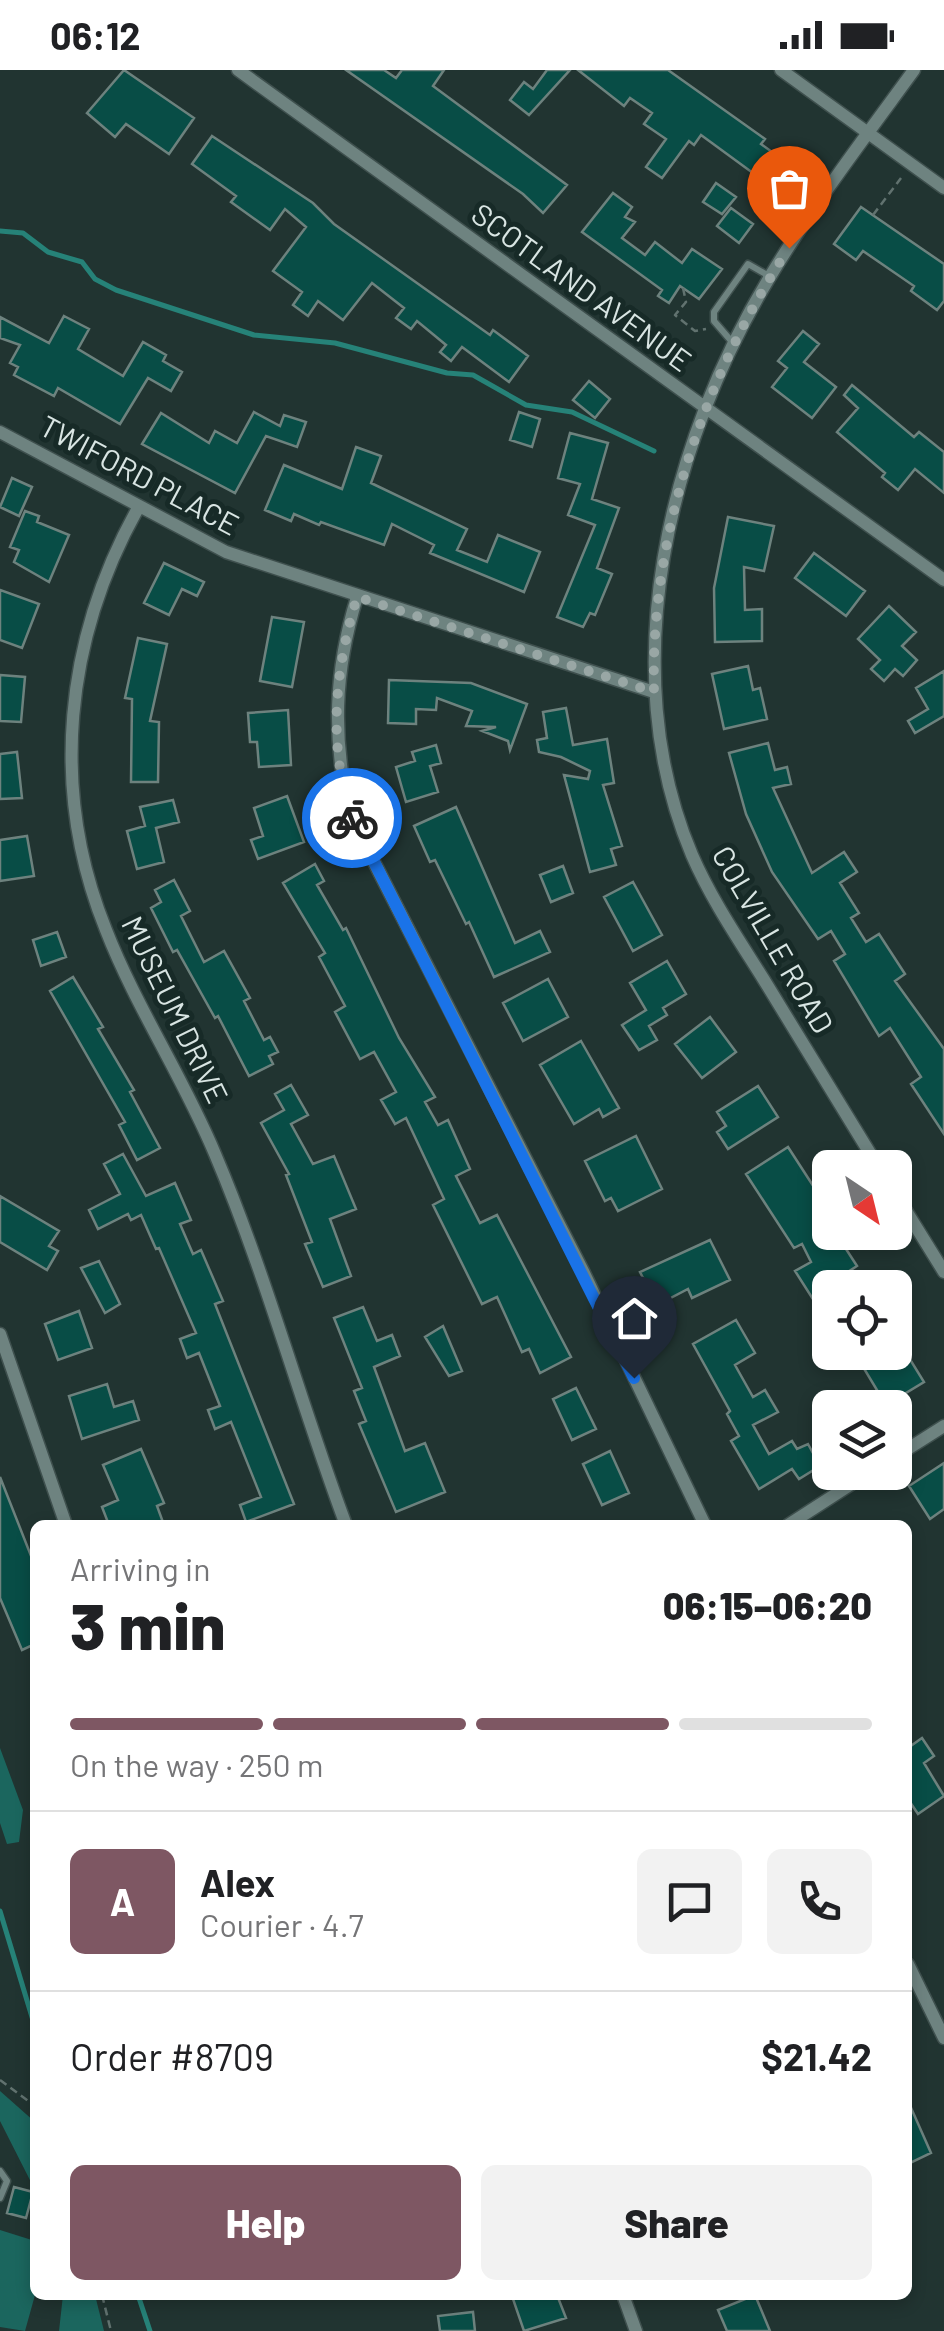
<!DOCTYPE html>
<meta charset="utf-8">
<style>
:root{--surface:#fff;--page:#f2f2f2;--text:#202124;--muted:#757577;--line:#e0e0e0;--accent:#7e5763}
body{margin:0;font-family:Barlow,sans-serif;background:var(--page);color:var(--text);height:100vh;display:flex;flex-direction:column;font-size:38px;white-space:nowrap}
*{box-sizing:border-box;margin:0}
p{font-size:32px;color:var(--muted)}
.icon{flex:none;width:55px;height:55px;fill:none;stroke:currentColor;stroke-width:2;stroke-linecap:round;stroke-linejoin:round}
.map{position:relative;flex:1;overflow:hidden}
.sheet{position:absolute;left:30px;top:1450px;width:882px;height:780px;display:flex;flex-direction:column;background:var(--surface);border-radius:15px;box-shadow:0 5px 15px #0003}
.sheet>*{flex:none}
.needle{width:65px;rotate:145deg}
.tools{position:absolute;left:812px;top:1080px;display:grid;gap:20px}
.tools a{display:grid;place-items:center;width:100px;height:100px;border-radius:15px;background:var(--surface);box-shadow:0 5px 15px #0003;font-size:50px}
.pin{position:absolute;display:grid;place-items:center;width:85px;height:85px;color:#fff;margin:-102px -42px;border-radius:50% 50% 50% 0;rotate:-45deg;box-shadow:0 0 10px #0007}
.pin .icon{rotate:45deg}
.courier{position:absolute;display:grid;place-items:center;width:100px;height:100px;margin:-50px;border:8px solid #1a73e8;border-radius:50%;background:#fff;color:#222;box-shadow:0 2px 12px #0007}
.overview em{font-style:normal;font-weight:800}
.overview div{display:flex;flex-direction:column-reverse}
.overview{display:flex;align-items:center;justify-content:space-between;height:170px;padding:0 40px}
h1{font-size:65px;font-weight:800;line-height:75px}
.bar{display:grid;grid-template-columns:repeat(4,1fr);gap:15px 10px;align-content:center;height:120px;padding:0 40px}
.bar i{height:12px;border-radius:8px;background:var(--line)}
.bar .active{background:var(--accent)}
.bar p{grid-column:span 4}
.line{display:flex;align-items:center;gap:25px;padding:0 40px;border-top:2px solid var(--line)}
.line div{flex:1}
.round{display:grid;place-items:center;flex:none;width:105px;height:105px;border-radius:15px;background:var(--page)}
.button{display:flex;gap:20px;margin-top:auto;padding:20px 40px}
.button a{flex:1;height:115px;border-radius:15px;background:var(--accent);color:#fff;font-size:40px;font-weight:800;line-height:115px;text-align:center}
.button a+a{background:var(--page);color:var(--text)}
.status{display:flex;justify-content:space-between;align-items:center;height:70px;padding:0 50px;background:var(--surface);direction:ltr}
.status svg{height:28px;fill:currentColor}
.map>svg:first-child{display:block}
</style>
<div class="status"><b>06:12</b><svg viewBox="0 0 49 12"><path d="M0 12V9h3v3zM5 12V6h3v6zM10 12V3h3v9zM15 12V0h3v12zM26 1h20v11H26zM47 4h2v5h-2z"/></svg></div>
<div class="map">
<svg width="944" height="2261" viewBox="0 0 944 2261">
<rect width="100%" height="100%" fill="#213431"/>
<!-- green -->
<path fill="#1b665e" d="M0,1678L23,1740L19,1772L7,1774L0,1753Z
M0,2021L35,2052V2120L0,2051Z
M0,2160L35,2171V2225L25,2261L0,2257Z
M63,2225H95L104,2261H59Z"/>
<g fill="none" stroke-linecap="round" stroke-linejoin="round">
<!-- stream -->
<path stroke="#268278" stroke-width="5" d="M0,161L23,163L48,182L82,192L95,209L116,220L254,265L335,273L447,303L473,305L526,335L572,342L654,381
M0,1841L35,1957
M138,2225L150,2261"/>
</g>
<!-- building -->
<path fill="#084d46" stroke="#6d827e" stroke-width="2.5" d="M124,0L194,48L169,84L126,54L115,67L87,43Z
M346,0H384L396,8L402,0H444L433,16L567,115L543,143L523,124Z
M547,0H570L529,45L510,30L524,12L533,19Z
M578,0H668L765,69L761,74L797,100L776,129L753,111L757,106L701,65L694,75L689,71L662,108L646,97L666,69L644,54L652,43L630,28L624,36Z
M212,66L313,133L334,154L490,265L493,260L528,286L509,312L462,277L451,291L440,282L446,275L417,251L411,259L396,248L404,238L372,213L343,250L318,231L308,246L293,235L302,222L273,201L306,157L285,139L270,160L231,132L236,126L192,94Z
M716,113L736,127L722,144L703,132Z
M613,123L632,137L625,147L635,152L622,168L645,185L655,172L682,193L692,179L722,199L699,229L680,216L669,233L658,226L662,220L582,162Z
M861,137L944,194V231L937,240L911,221L914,216L863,181L856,190L834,174Z
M731,138L753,154L739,173L717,156Z
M64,246L89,259L78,279L123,306L143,272L166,285L163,291L182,302L171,321L148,308L120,354L58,318L54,326L14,305L18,297L10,293L20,275L0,268V247L49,273Z
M803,261L819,274L804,292L836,317L812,348L772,317L787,298L778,291Z
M589,311L610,329L595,348L573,330Z
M852,315L914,367L919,362L944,382V423L915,399L898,420L882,407L885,403L837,362L858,338L844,325Z
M254,342L280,356L284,345L306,352L297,377L266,366L235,423L142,374L161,343L209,373L215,361L237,373Z
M519,342L540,349L532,377L510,370Z
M570,363L608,373L592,429L619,438L597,498L612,504L595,545L590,543L583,557L557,547L595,455L568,445L580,414L558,408Z
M356,377L381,386L371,413L467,459L457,480L487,492L498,465L540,482L524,522L430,483L434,475L392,454L384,475L321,452L319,455L294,444L291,451L265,440L284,395L342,419Z
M12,408L32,417L19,446L0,437Z
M25,441L39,446L37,452L69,465L49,512L14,492L19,480L10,477Z
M728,447L774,456L764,501L744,497L745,540L762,539V571L715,572L714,518Z
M814,483L865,521L846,546L795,508Z
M164,493L204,512L197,526L182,519L169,545L144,533Z
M0,520L39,534L22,578L0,570Z
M889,536L916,562L902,576L917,590L903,606L895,599L884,611L871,599L880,590L858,569Z
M272,547L304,552L292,617L260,611Z
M138,568L167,574L150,651L159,652L158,712H131L132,629L125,628Z
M748,596L753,620L760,618L767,649L724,659L712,604Z
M944,601V646L915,663L908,651L928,639L916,618Z
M0,605L25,607L21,652L0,651Z
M389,610L471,613L527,634L510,680L508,671L482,661L496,657L466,656L472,641L437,628L436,640L416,639V654L388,653Z
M566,638L573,675L607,669L614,713L603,715L622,776L611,779L616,795L590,802L564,705L588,709L590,701L561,687L539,682L537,670L547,668L543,642Z
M288,640L291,695L259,697L257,672H250L248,643Z
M768,673L775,700L787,697L791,714L773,718L812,803L844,782L857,802L840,813L859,843L851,848L866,872L879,864L905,904L895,911L944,979V1064L911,1014L921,1007L890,958L879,966L834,891L845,884L831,861L818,869L772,802L746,744L729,683Z
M436,675L441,693L430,696L438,722L406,732L396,697L415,691L412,682Z
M17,682L22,728L0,729V684Z
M287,726L304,772L258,789L251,770L263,766L254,738Z
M173,730L179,752L156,758L164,792L137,799L127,761L145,756L140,737Z
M456,737L515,873L540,861L550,882L494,907L469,852L466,854L435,790L430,792L414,756Z
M27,766L34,806L0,811V770Z
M315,794L324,811L317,815L343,860L346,858L399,968L435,1027L425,1032L438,1055L448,1050L470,1099L456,1106L480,1153L497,1145L571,1287L540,1303L529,1279L522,1282L497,1227L482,1234L433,1135L444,1129L406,1048L395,1054L381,1030L396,1022L374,982L360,989L335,942L345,936L319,887L325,883L283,813Z
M563,796L573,823L551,832L540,805Z
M174,810L190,841L181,846L204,892L224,881L250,928L244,931L264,970L270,967L278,982L269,986L273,994L249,1006L218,946L215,948L177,880L173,882L151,838L161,832L155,820Z
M633,812L662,865L633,881L604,827Z
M57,862L66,887L41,896L33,870Z
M667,891L686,924L663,938L667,945L649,956L657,970L639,980L622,955L646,940L630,913Z
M73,907L103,957L98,959L134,1020L130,1022L160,1078L137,1090L119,1055L125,1052L50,921Z
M548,909L568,947L523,971L503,933Z
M710,947L736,982L702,1008L675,974Z
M581,971L619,1038L603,1047L599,1039L574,1054L540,995Z
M291,1015L308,1045L291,1054L313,1094L334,1086L356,1139L330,1149L351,1206L323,1217L305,1174L312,1172L286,1105L289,1104L261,1053L284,1040L275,1024Z
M758,1016L778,1047L728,1079L717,1062L726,1056L717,1042Z
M636,1066L662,1119L618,1141L611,1128L605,1131L585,1091Z
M788,1077L821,1128L815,1132L830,1162H835L857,1196L840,1207L847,1218H830V1230L818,1237L795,1201L811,1192L802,1174L794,1178L746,1104Z
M123,1084L146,1126L175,1113L191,1150L180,1154L193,1184L201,1180L223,1231L215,1234L294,1434L246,1452L240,1435L261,1427L231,1352L215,1359L208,1340L220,1336L199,1283L187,1288L180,1269L196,1263L159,1178L156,1179L141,1145L131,1150L128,1144L98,1159L89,1140L120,1124L104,1094Z
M0,1126L59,1161L49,1176L58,1181L47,1200L0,1172Z
M710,1170L730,1210L692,1228L688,1219L657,1235L640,1202Z
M99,1191L120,1234L105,1243L81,1198Z
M363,1237L377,1271L392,1265L400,1286L374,1297L405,1381L425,1373L445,1422L396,1442L359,1354L366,1351L354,1321L362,1318L334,1248Z
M79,1241L92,1278L58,1290L45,1254Z
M736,1250L755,1283L735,1295L753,1327L765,1320L778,1342L753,1355L769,1384L792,1371L797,1379L808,1374L820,1396L799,1409L792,1399L759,1419L731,1371L739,1366L727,1344L730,1341L693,1274Z
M443,1256L462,1301L449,1306L425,1267Z
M895,1265L924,1312L886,1335L854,1282H895Z
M107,1314L114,1337L133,1331L139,1350L82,1369L69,1326Z
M576,1318L596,1359L572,1370L553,1329Z
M141,1379L164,1433L157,1436L164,1455H109L102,1437L118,1430L103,1395Z
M610,1381L629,1423L602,1435L583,1394Z
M944,1393V1439L930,1449L909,1416Z
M0,1407L35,1496V1574L22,1580L0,1528Z
M922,1668L934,1686L924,1693L944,1726L918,1744L908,1729V1678Z
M908,2031L931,2083L908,2094Z
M14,2117L33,2122L26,2148L7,2143Z
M524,2225H557L566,2248L524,2261L513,2229Z
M755,2225L770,2261H727L718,2240Z
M473,2242L475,2261H440L438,2246Z"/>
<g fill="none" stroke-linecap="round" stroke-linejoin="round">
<defs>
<path id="service" d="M733,273L714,251V242L748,194L769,206
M0,2101L7,2111L0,2128"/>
<path id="minor" d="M238,0L944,510
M781,0L944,118
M0,362L226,482L654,622
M138,438C65,569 49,719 106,860C136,937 183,1007 215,1084C266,1204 300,1332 346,1455
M357,527C334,602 332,668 350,745L584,1203L705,1455
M879,1098C841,1035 802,973 764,910C739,870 711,829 692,785C613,599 669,372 771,205C814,134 865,67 914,0
M895,1123L944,1202
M0,1264L66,1455
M895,1387L944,1356
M788,1455L870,1402
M908,1894L944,1968
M623,2225L636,2261"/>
</defs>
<!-- service casing -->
<use href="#service" stroke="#3f504e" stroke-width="9"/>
<!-- minor casing -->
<use href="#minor" stroke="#3f504e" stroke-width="15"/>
<!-- path -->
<path stroke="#61726f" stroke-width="2.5" stroke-dasharray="8 5" stroke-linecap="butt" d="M873,145L901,108
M683,218L686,232L675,245L695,261L706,259
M0,2010L35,2036
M102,2225L111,2261"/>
<!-- service -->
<use href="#service" stroke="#6e8380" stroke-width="6"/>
<!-- minor -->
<use href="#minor" stroke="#6e8380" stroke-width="12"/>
</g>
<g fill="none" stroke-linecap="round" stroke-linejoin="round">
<!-- done -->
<path stroke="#99a7a5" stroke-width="10" stroke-dasharray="0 18" d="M352,748C327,674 335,600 357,527L654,622C650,466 704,307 789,178"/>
<!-- route -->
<path stroke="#1a73e8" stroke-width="12" d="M352,748L634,1308"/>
</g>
<g text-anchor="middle" stroke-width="10" stroke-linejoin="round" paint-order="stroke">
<!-- street labels -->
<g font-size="30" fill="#d9e5e3" stroke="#172a27">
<text transform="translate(581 218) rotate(36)" y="10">SCOTLAND AVENUE</text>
<text transform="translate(139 406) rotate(28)" y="10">TWIFORD PLACE</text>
<text transform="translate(772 870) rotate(60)" y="10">COLVILLE ROAD</text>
<text transform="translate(174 940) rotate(64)" y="10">MUSEUM DRIVE</text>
</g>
</g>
</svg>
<div class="tools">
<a><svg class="needle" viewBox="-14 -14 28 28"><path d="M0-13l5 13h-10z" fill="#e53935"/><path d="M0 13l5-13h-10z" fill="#757577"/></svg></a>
<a><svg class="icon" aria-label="locate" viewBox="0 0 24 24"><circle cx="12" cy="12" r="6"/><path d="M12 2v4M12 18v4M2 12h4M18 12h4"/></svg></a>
<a><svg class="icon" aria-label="layers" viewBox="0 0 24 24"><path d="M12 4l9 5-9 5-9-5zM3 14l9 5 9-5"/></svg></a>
</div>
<div class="pin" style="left:789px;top:178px;background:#ea580c"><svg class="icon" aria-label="bag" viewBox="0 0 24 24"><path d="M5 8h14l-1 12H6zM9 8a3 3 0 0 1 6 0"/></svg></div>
<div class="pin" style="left:634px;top:1308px;background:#1f2937"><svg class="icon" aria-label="home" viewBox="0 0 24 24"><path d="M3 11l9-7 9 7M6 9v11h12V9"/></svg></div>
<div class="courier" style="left:352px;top:748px"><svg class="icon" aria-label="bike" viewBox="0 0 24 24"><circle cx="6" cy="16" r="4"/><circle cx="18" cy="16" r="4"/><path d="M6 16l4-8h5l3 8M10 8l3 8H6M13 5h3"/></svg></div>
<section class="sheet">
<div class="overview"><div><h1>3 min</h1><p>Arriving in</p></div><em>06:15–06:20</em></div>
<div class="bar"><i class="active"></i><i class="active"></i><i class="active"></i><i></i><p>On the way · 250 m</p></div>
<div class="line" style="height:180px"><b class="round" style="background:var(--accent);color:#fff">A</b><div><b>Alex</b><p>Courier · 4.7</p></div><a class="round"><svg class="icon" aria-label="chat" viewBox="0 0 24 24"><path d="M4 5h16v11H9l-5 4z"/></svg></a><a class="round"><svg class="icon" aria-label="phone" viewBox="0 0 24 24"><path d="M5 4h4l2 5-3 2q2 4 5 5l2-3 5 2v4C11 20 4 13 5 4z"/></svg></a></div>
<div class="line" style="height:130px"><div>Order #8709</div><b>$21.42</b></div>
<div class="button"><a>Help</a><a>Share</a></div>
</section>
</div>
